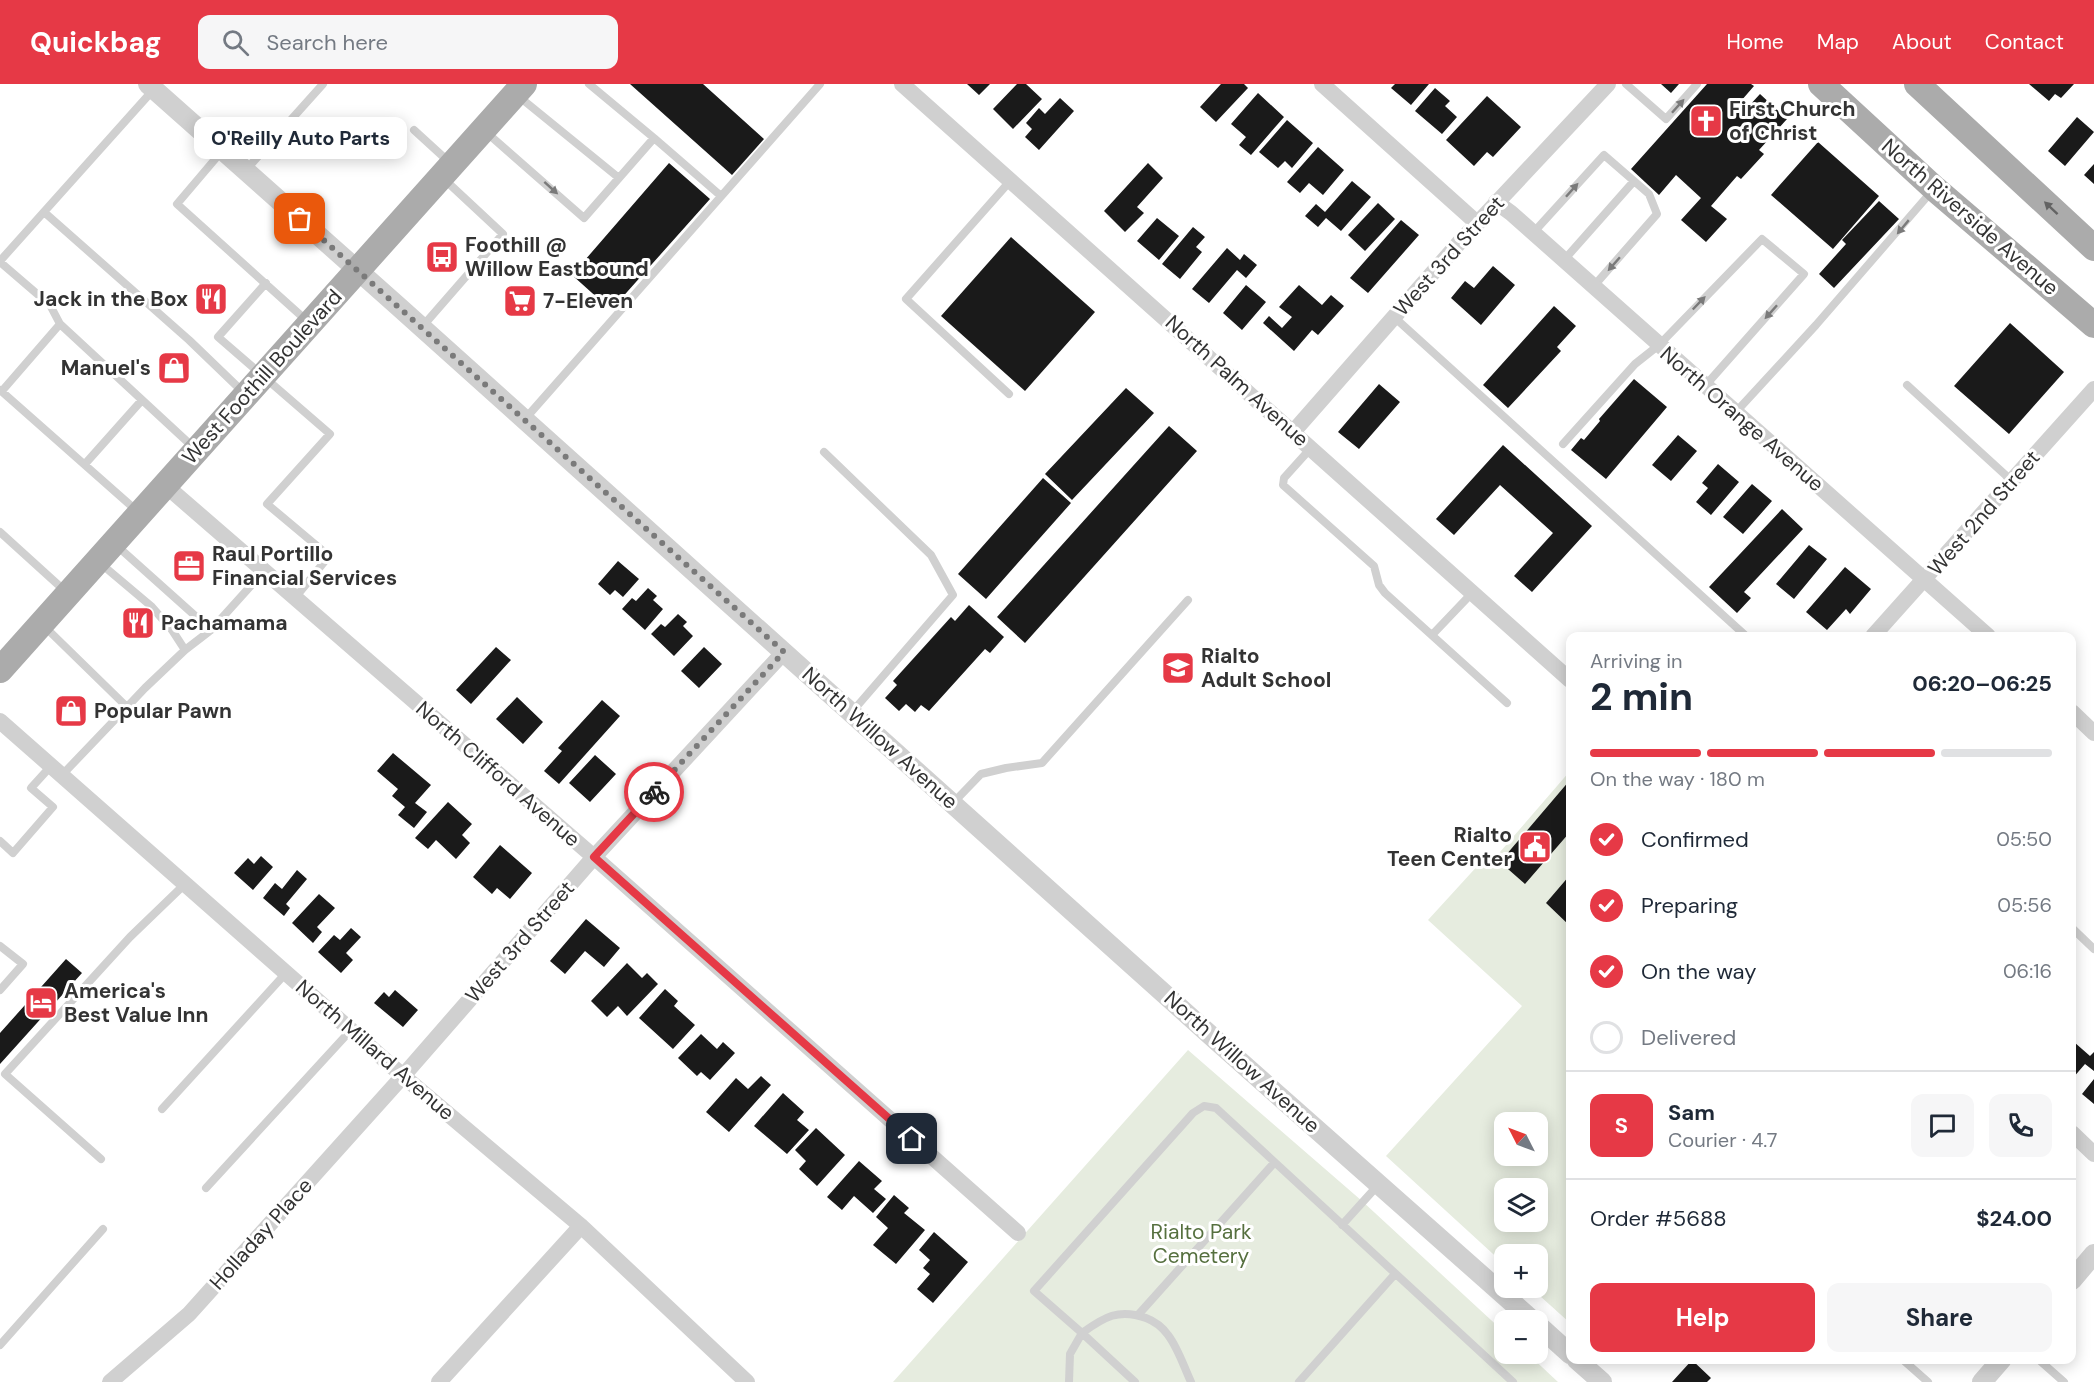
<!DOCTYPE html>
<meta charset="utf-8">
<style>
:root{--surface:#fff;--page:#f6f6f7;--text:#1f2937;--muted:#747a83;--line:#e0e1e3;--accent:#e63946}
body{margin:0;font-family:"DM Sans",sans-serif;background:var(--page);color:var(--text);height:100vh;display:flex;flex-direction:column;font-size:22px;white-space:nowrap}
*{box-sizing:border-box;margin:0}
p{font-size:20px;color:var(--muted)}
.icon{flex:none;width:33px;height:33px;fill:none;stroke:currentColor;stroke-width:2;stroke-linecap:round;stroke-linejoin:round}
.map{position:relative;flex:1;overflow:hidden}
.details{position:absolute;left:1566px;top:548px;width:510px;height:732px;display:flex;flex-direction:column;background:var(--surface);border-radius:12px;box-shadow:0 3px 15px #0003}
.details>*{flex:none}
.needle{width:39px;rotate:312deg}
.fabs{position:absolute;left:1494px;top:1028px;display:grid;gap:12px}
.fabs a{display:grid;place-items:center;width:54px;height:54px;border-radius:12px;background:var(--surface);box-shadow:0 3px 15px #0003;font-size:30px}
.pin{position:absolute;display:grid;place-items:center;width:51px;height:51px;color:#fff;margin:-26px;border-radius:12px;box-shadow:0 3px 9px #0006}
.courier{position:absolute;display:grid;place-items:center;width:60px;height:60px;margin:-30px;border:4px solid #e63946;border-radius:50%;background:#fff;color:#222;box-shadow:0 2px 8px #0007}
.bubble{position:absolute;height:42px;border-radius:12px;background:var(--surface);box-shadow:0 3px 15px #0003;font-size:20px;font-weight:700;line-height:42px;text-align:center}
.headline em{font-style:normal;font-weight:700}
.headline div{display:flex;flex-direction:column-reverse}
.headline{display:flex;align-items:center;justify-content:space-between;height:102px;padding:0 24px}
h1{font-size:39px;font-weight:700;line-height:45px}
.bar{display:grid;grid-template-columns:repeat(4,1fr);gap:9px 6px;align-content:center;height:72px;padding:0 24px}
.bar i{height:8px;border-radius:4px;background:var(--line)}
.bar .on{background:var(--accent)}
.bar p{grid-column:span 4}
.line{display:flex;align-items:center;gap:15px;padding:0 24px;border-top:2px solid var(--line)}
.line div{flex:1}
.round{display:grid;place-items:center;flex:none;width:63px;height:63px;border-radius:12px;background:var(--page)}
ol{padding:0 24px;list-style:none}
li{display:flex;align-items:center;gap:18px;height:66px}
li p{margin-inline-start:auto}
li .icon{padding:6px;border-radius:50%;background:var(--accent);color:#fff;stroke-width:4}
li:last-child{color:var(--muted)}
li i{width:33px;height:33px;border:3px solid var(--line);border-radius:50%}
.cta{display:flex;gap:12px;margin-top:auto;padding:12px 24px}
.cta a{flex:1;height:69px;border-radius:12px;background:var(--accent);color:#fff;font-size:24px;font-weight:700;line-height:69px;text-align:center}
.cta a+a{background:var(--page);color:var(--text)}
header{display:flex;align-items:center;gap:36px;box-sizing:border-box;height:84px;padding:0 30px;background:var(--accent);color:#fff}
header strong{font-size:28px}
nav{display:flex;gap:33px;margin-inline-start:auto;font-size:21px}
.search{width:420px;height:54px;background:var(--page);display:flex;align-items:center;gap:15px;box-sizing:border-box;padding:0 21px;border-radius:12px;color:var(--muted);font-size:22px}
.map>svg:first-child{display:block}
</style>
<header>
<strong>Quickbag</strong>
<div class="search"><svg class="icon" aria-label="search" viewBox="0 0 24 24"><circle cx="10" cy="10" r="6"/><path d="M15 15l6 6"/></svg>Search here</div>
<nav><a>Home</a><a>Map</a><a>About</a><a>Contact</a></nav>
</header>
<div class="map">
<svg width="2094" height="1298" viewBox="0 0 2094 1298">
<rect width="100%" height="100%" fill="#fff"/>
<!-- green -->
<path fill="#e6ecdf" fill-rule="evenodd" d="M1570,687V1239L1530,1203H1538V1170H1504V1180L1386,1072L1522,922L1428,836L1481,778L1487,783ZM1504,1038H1538V1071H1504ZM1504,1104H1538V1137H1504Z
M1188,966L1362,1117L1504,1248V1269H1527L1558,1298H893Z"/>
<!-- building -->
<path fill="#1a1a1a" d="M630,0H703L764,55L732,91Z
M967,0H990L979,11Z
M1017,0H1026L1042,15L1013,45L993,25Z
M1221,0H1244L1248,4L1216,38L1200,23Z
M1395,0H1429L1411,21L1391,4Z
M1661,0H1679L1671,9Z
M1707,0H1751L1754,2L1741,17L1748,23L1760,10L1787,35L1759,66L1764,70L1741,95L1737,92L1711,122L1727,135L1706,158L1681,136L1701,114L1676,91L1659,111L1631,85Z
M2029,0H2074L2061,14L2055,10L2049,17Z
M1435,4L1450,17L1445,22L1457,33L1442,50L1415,27Z
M1258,9L1284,33L1251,71L1239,61L1246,53L1231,40Z
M1487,12L1521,43L1493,73L1487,68L1474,82L1446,56Z
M1060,14L1074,27L1039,66L1025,53L1032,45L1026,39L1039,24L1045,30Z
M2077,33L2094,48L2065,82L2048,67Z
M1287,36L1313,59L1292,84L1285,77L1278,84L1259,68Z
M1818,58L1879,112L1833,165L1771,111Z
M1318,63L1344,86L1323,111L1309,99L1300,109L1287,98Z
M669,79L710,115L611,226L572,191Z
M1148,79L1163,94L1137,123L1144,129L1125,148L1104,127Z
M2094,80V100L2084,91Z
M1352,97L1371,113L1341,147L1326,134L1318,143L1305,132L1316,120L1325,128Z
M1879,117L1899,135L1834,204L1819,190L1846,160L1842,156Z
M1378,119L1395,135L1365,167L1348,151Z
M1157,134L1179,152L1159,176L1137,157Z
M1401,136L1419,151L1368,209L1350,194Z
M1193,143L1205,153L1196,163L1202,168L1180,195L1162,180Z
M1011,153L1095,228L1025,307L941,232Z
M1227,164L1240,176L1244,170L1257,181L1246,194L1237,186L1209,219L1192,205Z
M1493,182L1515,201L1481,241L1451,214L1465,197L1474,204Z
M1246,201L1266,218L1242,246L1223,229Z
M1299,201L1322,221L1331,211L1344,222L1318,251L1312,246L1294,267L1263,239L1269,232L1282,244L1292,233L1279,223Z
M1554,222L1576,242L1557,263L1561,267L1508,324L1483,301Z
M2010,239L2064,288L2009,350L1954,302Z
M1634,295L1667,323L1606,395L1571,366L1581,354L1584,356L1600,337L1599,335Z
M1379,300L1400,318L1359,365L1338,348Z
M1126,304L1154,329L1072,416L1045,390Z
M1169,342L1197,367L1025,559L997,533Z
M1678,351L1697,367L1671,397L1652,381Z
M1503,361L1592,442L1532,508L1514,492L1553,449L1500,401L1454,451L1436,435Z
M1718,380L1739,398L1711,431L1696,418L1708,404L1702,399Z
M1043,394L1071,419L986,515L958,490Z
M1752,400L1772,417L1743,450L1723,433Z
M1782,425L1803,445L1744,508L1751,514L1737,529L1709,503Z
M1809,461L1827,475L1794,515L1776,500Z
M618,477L639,495L623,513L615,506L610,511L598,500Z
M1845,483L1871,505L1850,530L1846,525L1827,546L1806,528Z
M648,504L657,512L653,516L663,525L645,546L622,525L632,514L636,517Z
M969,521L1004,553L990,569L985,565L929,627L921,621L915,628L906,620L899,627L885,614L897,601L893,597L951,533L955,537Z
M678,530L687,538L683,542L693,552L674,572L651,550L661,540L665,543Z
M496,563L511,576L471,620L456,606Z
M704,563L722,580L699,604L681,587Z
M517,613L543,638L523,660L496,635Z
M602,616L620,632L559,700L544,687L562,667L558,664Z
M393,669L431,701L415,719L427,728L414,744L398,731L405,723L392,712L398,705L377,687Z
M595,671L616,690L590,718L569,699Z
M1570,696V748L1525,800L1500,778Z
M448,718L472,740L462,751L470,759L456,775L436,756L428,765L415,754Z
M500,761L532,789L510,815L497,804L492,810L473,793Z
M261,772L273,783L253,806L234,789L248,774L254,780Z
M297,786L307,795L286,820L290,824L284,832L263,814L275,799L282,805Z
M1570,791V842L1546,819Z
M319,810L335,824L317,843L322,848L313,859L292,839Z
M586,835L620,864L604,883L585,867L565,890L550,877Z
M351,844L361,853L346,869L353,876L341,889L318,868L334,851L340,856Z
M66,875L82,889L0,980V949Z
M627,879L642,894L647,889L658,900L627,932L618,922L607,933L591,917Z
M665,905L678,917L674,922L695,941L673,965L639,934Z
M395,906L418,926L403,943L374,919L384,908L389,913Z
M701,950L717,965L723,958L735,969L710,996L701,988L697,992L678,974Z
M2074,958L2090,972L2094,968V987L2085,980L2072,995V960Z
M761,992L771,1001L729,1048L706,1028L736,994L748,1005Z
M2094,995V1020L2082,1010Z
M783,1009L804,1028L797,1036L809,1046L787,1070L754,1042Z
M816,1044L845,1071L817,1102L799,1085L806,1077L795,1066Z
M859,1077L882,1097L874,1105L886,1115L873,1129L854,1112L842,1126L827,1113Z
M894,1111L909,1124L904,1129L925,1146L896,1180L873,1161L888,1144L876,1133Z
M934,1148L968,1178L933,1219L917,1205L930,1190L923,1184L930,1176L919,1166Z
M1692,1276L1711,1294L1707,1298H1672Z"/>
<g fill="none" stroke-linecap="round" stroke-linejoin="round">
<!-- service -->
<path stroke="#d0d0d0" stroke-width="8" d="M1626,0L1666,35L1697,0
M517,11L619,94
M414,46L449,78
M486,48L584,134L654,54L589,0
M654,54L721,112
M222,67L177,120L307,237
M245,87L323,0
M44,128L189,256L243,308
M1533,149L1604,71L1649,110L1657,130L1593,203
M1564,176L1634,97
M0,177L154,5
M0,178L50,221L60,240
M266,199L218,253L330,350L267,420L329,472L295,514
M1394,233L1746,552
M422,243L503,150L444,95
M1907,301L2012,397
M0,306L137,427
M2,307L60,240L193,363
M1009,310L906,215L1011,96
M1735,329L1816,241L1932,107
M525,335L820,0
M1563,360L1635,280L1659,261L1762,155L1804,190L1705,302
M1311,364L1284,394L1283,401L1374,482L1379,501L1385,509L1507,619
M824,368L931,471L953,511L852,628
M85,380L142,316
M0,448L65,507
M116,461L211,546L264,487
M100,479L151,522L172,546L185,566L145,604L127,623
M43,541L127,623L62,691
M1432,551L1473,508
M185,566L211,546
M953,719L981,690L1006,684L1042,679L1188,516
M0,757L13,769L53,723L31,704L51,682
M2072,844L2094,865
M0,862L23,880L0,906
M162,1025L286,889
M101,1075L5,990L130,853L185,800
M206,1104L351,946
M1342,1141L1379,1100
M1138,1231L1274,1079
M0,1261L103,1145
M1902,1275L1928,1298
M2038,1275L2064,1298
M1069,1298L1070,1270L1082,1249L1034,1207L1193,1029L1204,1022L1216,1024L1513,1298
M1135,1298L1082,1249C1104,1233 1119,1224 1146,1234C1154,1237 1163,1244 1168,1251C1178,1264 1184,1283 1191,1298
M1299,1298L1395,1190"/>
<!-- minor -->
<path stroke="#d0d0d0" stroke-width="16" d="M902,0L1570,596
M1322,0L1477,139
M1496,118L1511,129L1988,552
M1294,347L1458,160L1608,0
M165,401L594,773L1018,1149
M1873,552L2094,305
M2072,628L2094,649
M0,637L403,992L581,1142L747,1298
M2072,1049L2094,1070
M110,1298L189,1230L403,992L594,773L784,568
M439,1298L581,1142"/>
<!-- tertiary -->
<path stroke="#d0d0d0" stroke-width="20" d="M148,0L399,223L1218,958L1532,1236
M2072,1196L2094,1170
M1538,1241L1570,1270
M1576,1275L1602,1298
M1982,1298L2002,1275"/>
<!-- primary -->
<path stroke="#ababab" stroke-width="26" d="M1821,0L1935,105L2094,241
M1917,0L2094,164
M0,586L524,0"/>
</g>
<!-- one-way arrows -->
<defs><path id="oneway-solid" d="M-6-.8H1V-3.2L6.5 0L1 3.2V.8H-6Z" transform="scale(1.5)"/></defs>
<g fill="#7a7a7a">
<use href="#oneway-solid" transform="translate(1678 22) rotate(-48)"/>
<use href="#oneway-solid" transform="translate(551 104) rotate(42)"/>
<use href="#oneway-solid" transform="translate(1572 106) rotate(-48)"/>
<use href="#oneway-solid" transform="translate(1903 143) rotate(130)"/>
<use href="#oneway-solid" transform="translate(1614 180) rotate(131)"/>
<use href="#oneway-solid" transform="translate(1699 219) rotate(-46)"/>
<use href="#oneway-solid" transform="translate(1771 228) rotate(132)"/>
</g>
<use fill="#636363" href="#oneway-solid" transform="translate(2051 124) rotate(-137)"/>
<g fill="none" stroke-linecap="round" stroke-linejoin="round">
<!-- done -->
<path stroke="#7a7a7a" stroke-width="6" stroke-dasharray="0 10.8" d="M300,135L784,568L654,708"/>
<!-- route -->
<path stroke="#e63946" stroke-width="8" d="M654,708L594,773L912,1055"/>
</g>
<!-- icons -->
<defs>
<symbol id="church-square" viewBox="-11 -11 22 22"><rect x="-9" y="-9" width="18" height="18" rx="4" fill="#e63946" stroke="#fff"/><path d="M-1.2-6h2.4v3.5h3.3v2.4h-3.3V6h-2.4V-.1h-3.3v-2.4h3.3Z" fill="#fff"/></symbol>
<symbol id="bus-square" viewBox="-11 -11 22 22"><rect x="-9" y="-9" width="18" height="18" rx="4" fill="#e63946" stroke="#fff"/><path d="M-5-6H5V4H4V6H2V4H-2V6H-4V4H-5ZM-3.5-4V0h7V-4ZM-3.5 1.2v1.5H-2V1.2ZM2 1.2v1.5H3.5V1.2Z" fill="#fff"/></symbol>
<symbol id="restaurant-square" viewBox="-11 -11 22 22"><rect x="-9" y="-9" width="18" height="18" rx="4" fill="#e63946" stroke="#fff"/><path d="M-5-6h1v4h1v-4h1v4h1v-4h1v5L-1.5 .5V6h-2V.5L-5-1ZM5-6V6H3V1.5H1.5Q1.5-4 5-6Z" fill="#fff"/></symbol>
<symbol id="supermarket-square" viewBox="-11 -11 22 22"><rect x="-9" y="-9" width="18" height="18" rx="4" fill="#e63946" stroke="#fff"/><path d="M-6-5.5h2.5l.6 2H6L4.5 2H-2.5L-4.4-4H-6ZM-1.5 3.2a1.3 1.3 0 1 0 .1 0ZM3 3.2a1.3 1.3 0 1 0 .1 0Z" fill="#fff"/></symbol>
<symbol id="shop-square" viewBox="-11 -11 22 22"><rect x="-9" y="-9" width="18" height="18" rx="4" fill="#e63946" stroke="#fff"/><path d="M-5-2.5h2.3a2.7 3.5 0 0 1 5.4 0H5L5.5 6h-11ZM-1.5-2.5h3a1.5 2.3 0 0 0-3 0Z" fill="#fff"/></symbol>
<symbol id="office-square" viewBox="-11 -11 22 22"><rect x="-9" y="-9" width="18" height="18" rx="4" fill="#e63946" stroke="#fff"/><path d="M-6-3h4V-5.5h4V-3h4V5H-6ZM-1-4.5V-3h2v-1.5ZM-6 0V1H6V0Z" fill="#fff"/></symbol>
<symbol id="school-square" viewBox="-11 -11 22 22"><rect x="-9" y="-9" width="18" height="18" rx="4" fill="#e63946" stroke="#fff"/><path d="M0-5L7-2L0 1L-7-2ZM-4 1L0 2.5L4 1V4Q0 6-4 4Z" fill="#fff"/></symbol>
<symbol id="civic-square" viewBox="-11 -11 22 22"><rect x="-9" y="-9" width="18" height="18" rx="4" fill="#e63946" stroke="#fff"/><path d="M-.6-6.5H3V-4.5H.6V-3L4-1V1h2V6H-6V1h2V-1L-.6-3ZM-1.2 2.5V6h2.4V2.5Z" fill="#fff"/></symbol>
<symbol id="hotel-square" viewBox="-11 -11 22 22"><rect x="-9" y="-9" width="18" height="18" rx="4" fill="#e63946" stroke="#fff"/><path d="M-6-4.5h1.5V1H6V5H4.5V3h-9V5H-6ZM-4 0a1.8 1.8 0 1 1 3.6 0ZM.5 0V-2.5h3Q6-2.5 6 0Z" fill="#fff"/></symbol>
</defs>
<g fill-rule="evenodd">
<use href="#church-square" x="1687" y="18" width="38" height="38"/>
<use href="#bus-square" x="423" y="154" width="38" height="38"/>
<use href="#restaurant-square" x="192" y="196" width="38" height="38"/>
<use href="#supermarket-square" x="501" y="198" width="38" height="38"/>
<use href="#shop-square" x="155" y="265" width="38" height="38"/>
<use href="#office-square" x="170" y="463" width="38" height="38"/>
<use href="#restaurant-square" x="119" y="520" width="38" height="38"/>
<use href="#school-square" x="1159" y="565" width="38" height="38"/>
<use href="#shop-square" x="52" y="608" width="38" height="38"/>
<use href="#civic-square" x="1516" y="744" width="38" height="38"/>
<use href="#hotel-square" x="22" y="900" width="38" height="38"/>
</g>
<g text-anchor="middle" stroke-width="6" stroke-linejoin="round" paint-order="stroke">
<!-- poi labels -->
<g font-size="21" font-weight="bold" fill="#333" stroke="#fff" text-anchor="start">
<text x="1729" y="32">First Church<tspan x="1729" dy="24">of Christ</tspan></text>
<text x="465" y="168">Foothill @<tspan x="465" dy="24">Willow Eastbound</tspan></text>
<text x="188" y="222" text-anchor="end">Jack in the Box</text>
<text x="543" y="224">7-Eleven</text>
<text x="151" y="291" text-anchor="end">Manuel's</text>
<text x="212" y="477">Raul Portillo<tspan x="212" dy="24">Financial Services</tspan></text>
<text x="161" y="546">Pachamama</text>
<text x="1201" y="579">Rialto<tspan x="1201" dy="24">Adult School</tspan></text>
<text x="94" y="634">Popular Pawn</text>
<text x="1512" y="758" text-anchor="end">Rialto<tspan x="1512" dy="24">Teen Center</tspan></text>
<text x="64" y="914">America's<tspan x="64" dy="24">Best Value Inn</tspan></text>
</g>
<!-- street labels -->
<g font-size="21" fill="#333" stroke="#fff">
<text transform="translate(1970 133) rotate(41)" y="7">North Riverside Avenue</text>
<text transform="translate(1449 172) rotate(-48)" y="7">West 3rd Street</text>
<text transform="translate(262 293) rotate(-48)" y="7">West Foothill Boulevard</text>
<text transform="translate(1237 297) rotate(42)" y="7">North Palm Avenue</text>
<text transform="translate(1742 335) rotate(41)" y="7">North Orange Avenue</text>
<text transform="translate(1984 429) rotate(-49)" y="7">West 2nd Street</text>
<text transform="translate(880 654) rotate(42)" y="7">North Willow Avenue</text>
<text transform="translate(498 690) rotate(41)" y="7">North Clifford Avenue</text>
<text transform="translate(520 858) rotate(-49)" y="7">West 3rd Street</text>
<text transform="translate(375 966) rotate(41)" y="7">North Millard Avenue</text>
<text transform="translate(1242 978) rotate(42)" y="7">North Willow Avenue</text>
<text transform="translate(261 1150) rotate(-48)" y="7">Holladay Place</text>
</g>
<!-- park labels -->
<g font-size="21" fill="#56703f" stroke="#fff">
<text x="1201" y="1155">Rialto Park<tspan x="1201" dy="24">Cemetery</tspan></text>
</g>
</g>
</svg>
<div class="fabs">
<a><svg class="needle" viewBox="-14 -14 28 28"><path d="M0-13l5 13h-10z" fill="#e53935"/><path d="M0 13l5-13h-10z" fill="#747a83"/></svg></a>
<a><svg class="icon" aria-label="layers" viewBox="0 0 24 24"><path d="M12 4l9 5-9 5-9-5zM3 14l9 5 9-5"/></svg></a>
<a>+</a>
<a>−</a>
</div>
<div class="pin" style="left:300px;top:135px;background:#ea580c"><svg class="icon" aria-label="bag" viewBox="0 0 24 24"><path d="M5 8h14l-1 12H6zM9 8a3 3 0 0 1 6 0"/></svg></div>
<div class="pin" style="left:912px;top:1055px;background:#1f2937"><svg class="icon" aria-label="home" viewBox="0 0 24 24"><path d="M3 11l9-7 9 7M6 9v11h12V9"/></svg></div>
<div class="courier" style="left:654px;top:708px"><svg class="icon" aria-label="bike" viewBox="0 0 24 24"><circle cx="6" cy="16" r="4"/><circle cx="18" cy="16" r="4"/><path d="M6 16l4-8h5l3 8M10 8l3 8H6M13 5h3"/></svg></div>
<div class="bubble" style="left:194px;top:33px;width:213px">O'Reilly Auto Parts</div>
<section class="details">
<div class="headline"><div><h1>2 min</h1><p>Arriving in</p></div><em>06:20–06:25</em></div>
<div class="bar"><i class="on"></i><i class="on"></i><i class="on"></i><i></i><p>On the way · 180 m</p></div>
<ol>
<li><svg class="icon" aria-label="check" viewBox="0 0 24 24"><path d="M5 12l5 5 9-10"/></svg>Confirmed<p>05:50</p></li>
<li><svg class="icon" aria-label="check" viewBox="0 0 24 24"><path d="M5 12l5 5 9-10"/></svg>Preparing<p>05:56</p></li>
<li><svg class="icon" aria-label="check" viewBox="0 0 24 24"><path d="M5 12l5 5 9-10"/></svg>On the way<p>06:16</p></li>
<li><i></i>Delivered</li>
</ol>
<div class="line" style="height:108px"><b class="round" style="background:var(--accent);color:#fff">S</b><div><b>Sam</b><p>Courier · 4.7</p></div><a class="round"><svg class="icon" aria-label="chat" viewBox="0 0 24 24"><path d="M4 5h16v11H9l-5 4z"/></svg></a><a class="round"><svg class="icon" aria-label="phone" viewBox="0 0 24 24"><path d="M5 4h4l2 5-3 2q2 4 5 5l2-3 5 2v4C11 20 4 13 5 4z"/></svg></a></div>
<div class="line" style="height:78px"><div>Order #5688</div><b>$24.00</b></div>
<div class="cta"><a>Help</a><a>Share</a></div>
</section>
</div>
